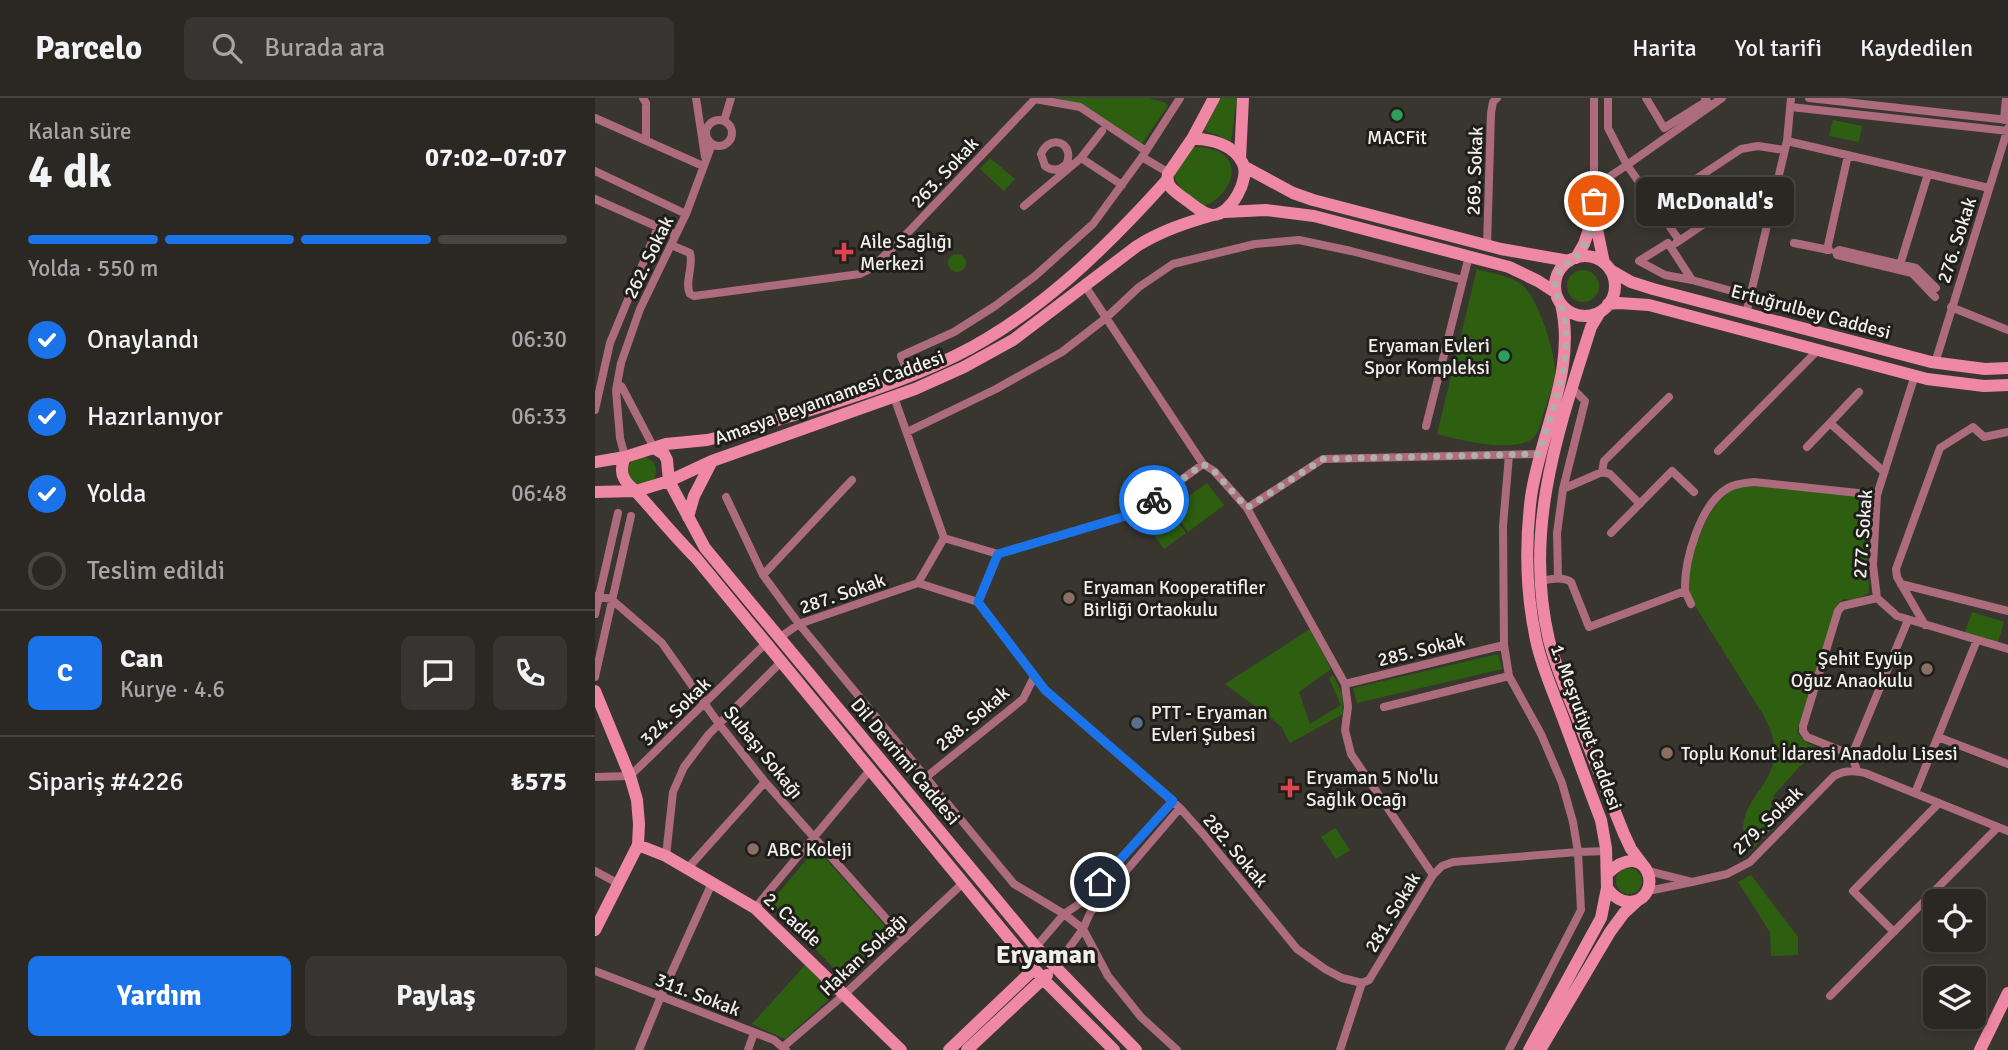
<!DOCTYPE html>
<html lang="tr">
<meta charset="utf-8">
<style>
:root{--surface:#2b2824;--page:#373431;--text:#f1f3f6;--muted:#a6a6a6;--line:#474441;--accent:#1a73e8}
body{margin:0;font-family:Signika,sans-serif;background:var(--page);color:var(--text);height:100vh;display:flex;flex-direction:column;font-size:26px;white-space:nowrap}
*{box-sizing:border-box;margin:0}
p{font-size:23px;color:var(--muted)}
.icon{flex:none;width:38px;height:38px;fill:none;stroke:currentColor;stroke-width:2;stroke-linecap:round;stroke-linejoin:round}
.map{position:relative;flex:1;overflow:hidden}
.sheet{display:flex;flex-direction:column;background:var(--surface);width:595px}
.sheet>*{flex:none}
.buttons{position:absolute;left:1328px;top:791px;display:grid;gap:14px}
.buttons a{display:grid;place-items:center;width:63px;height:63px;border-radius:10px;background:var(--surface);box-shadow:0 4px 10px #0003,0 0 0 2px var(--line);font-size:35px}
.pin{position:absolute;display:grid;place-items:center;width:60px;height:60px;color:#fff;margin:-30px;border:4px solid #fff;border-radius:50%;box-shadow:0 2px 7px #0007}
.courier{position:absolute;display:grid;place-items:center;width:70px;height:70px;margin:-35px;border:5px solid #1a73e8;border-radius:50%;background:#fff;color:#222;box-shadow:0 2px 9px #0007}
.bubble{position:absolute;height:49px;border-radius:10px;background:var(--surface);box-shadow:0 4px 10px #0003,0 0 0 2px var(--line);font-size:23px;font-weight:700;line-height:49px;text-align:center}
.headline em{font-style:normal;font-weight:700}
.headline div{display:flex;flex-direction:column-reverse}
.headline{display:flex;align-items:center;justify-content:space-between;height:119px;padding:0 28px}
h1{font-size:46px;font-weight:700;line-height:52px}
.bar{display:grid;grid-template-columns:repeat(4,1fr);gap:10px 7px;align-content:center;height:84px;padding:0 28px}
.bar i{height:9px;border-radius:5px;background:var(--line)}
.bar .selected{background:var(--accent)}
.bar p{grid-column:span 4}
.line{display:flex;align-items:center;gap:18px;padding:0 28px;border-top:2px solid var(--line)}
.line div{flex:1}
.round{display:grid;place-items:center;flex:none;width:74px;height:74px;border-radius:10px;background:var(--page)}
ol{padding:0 28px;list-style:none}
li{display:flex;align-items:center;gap:21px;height:77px}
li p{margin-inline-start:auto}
li .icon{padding:7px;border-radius:50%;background:var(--accent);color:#fff;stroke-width:4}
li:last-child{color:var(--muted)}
li i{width:38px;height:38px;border:4px solid var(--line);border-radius:50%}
.primary-button{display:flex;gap:14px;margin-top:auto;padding:14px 28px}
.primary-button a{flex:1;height:80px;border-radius:10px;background:var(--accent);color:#fff;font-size:28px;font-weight:700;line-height:80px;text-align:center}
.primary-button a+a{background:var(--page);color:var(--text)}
header{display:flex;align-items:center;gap:42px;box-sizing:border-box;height:98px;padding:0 35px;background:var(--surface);border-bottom:2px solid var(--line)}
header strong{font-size:33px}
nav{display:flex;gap:38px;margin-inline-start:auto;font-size:24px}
.search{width:490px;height:63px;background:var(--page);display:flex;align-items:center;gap:18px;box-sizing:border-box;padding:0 24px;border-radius:10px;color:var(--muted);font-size:26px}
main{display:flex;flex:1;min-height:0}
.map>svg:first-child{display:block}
</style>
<header>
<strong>Parcelo</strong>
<div class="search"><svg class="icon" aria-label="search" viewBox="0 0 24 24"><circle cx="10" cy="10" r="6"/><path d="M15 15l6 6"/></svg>Burada ara</div>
<nav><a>Harita</a><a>Yol tarifi</a><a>Kaydedilen</a></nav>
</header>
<main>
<section class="sheet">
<div class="headline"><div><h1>4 dk</h1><p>Kalan süre</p></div><em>07:02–07:07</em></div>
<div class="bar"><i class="selected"></i><i class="selected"></i><i class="selected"></i><i></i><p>Yolda · 550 m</p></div>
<ol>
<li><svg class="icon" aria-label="check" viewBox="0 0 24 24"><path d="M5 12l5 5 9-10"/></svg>Onaylandı<p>06:30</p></li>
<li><svg class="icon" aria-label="check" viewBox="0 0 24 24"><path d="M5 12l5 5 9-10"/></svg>Hazırlanıyor<p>06:33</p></li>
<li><svg class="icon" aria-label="check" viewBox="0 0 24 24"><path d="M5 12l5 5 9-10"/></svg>Yolda<p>06:48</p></li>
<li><i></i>Teslim edildi</li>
</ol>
<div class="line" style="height:126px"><b class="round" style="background:var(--accent);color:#fff">C</b><div><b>Can</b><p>Kurye · 4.6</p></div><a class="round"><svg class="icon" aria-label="chat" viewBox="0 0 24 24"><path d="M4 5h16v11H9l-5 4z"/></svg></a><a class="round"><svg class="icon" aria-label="phone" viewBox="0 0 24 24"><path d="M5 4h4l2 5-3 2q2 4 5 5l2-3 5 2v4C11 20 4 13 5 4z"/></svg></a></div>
<div class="line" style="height:91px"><div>Sipariş #4226</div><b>₺575</b></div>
<div class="primary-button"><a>Yardım</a><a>Paylaş</a></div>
</section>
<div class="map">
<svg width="1413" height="952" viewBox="0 0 1413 952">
<rect width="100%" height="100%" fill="#393630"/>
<!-- green -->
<path fill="#2e5f11" d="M450,0H554L571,5L573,8L546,47L493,10Z
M626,0H642L636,43L609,32Z
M1238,22L1267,28L1264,44L1234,38Z
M598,49C607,49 618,50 626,55C650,70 629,102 609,108C597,99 581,91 579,76Z
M395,60L420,81L409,93L385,71Z
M353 165a9 9 0 1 1 18 0a9 9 0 1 1-18 0Z
M882,171C897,176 921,178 931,191C944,205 959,252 960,271C961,285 952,303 948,317C945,326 944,335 937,341C916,355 865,342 842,336Z
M972 188a16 16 0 1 1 32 0a16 16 0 1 1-32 0Z
M33 373a14 14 0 1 1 28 0a14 14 0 1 1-28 0Z
M612,385L629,407L593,434L576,411Z
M1151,387L1277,400L1273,466L1274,495L1260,502L1249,501L1243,505L1202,633C1208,647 1228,652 1241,658L1239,665L1222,660L1217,661L1206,667L1179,697L1175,714L1176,732L1153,755C1132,700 1186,694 1179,644C1177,635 1173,626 1169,618L1097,503C1095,496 1093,489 1093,481C1093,459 1114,410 1130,395C1136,391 1144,389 1151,387Z
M580,421L591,435L569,451L559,437Z
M1377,514L1409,524L1403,544L1370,534Z
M715,531L736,571L704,594L715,626L746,607L734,580L738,577L747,595L748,616L695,645L687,630L680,623L630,586Z
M903,556L907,571L762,605L758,590Z
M740,730L755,752L741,761L726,739Z
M221,750L299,838L249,881L176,804Z
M1021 783a13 13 0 1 1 26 0a13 13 0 1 1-26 0Z
M1156,777L1203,839V857L1176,858L1175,834L1143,784Z
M212,865L242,894L190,941L157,926Z"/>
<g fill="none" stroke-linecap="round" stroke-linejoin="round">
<!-- street -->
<path stroke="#ac6c7d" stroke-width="8" d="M48,0L51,5V42
M101,0L110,59
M999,0V117
M1051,0L1069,30L1112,3L1110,0
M1214,0L1413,22
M1196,9L1413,33
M0,20L108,68
M111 35a13 13 0 1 1 26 0a13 13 0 1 1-26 0Z
M1409,22L1411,0
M129,23L136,0
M1192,43L1394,90
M547,59L574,75
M486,60L527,87
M470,67C464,73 457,73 450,68L446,56C456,34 481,46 471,67
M0,73L91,116
M999,89L1032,67L1013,30V0
M0,101L81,137
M429,108L486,60L507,33
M1060,108L1146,51L1163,48L1189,52
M1084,142L1032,67L1127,0
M1081,145L1143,103L1163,96L1178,100
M1199,145L1234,152
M76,147L95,155C99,169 89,184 95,196L99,198L265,176L275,171L303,145L440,1L485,9L551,53
M892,148L896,15L898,4L902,0
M1232,152L1253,57
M1304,170L1333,76
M1097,182L1070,177L1044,163L1073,145L1097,182L1155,198
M490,188L608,366L619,373L652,410L750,586L753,609L750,632L756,656L838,777
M1340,199L1317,175L1242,157L1241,154L1244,152L1321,170L1341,190
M1356,209L1413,232
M1151,216L1192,43L1196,0
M1340,265L1413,30
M1320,277L1282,397L1278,467L1282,500L1302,518L1413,551
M314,278L306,258L359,234L400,208L440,178L498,126L547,59L585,0
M23,286L27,289L59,350
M299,299L349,440
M0,312L15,245L63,129
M1235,325L1264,294
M831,328L874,158
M312,334L401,291L467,254L511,220L544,189L578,166L660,146L704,142L756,153L868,182
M1212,349L1235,325L1289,374
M1123,353L1223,252
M914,357L908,428L909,547L914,578L946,636L967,685L978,724L983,754L986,812L914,952
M30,359L25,340L21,292L26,265L45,211L91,116L117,46
M1007,374L1009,363L1074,299
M968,391L1007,374L1015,376L1045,406
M131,399L168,477L204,526L419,786L469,816L488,831L513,878L546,919L582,952
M652,410L728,361L945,356
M1016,435L1077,373L1099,394
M403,456L541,415L608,366
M168,477L257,382
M963,480L962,435L968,391L990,303L977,290
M946,483C956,481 967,478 976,484L994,529L1090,493C1089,463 1105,406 1133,390C1141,385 1150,385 1159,384L1282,397
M323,485L383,504L403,456
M323,485L349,440L403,456
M1306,486L1413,513
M1090,493L1096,506
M0,498L16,501L67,545L124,626L170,684L309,841
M383,504L450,592L585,710L609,737L702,851L730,871L747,880L767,885
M0,516L23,415
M1330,527L1302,479L1301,471L1345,350L1378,329L1389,339L1413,334
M184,540L204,526L323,485
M0,579L36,418
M750,586L909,547
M789,609L914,578
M1343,639L1413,666
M1257,657L1212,639L1208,633V628L1243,513L1247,508L1282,500
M1262,673L1257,657L1313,522
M0,679L35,678L171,545
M330,680L428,601L439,579
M1320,695L1382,542
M71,758L78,694L89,669L114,636L186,564
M93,770L170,684
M0,773L24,786
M1097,784L1132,776L1155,764L1239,678C1249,672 1259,672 1270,675L1413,733
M1053,793L1097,784L1053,773
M160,810L275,672
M1299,834L1258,793L1344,705
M441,849L469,816L487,804L578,703
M460,869L488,831L495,815L585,710
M0,873L179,942L191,952
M1235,898L1403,729
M188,949L250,896L368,785
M44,952L66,898L117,785
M153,952L159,935
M745,952L767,885L774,882L838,777L847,768L858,764L983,754L1012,753"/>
<!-- secondary -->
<path stroke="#ee88a4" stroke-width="12" d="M597,41C615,40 640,47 648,66C655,81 636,117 618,117C609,117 597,106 590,101C581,94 570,89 573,76Z
M597,41L619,0
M645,61L648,0
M650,69L698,95L718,102L906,151L974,163
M630,114L671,112L719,118L914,169L943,183L960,194
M960 188a30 30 0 1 1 60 0a30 30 0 1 1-60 0Z
M981,160L989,146L999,117L1009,165
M1015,172L1036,184L1058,191L1336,264L1390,271L1413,270
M966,206C982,272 945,335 936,399C930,446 931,495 941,542C946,566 956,589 965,612C979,649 992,686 1006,722L1011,750L1012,790C1018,798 1025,804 1035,804C1071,801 1053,736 1012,776
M1013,206L1024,205L1054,207L1332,281L1389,288L1413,287
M1005,214L996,229C963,333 928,431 954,542C960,567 971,592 981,617C997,656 1013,696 1029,736L1036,751L1048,767
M59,350L69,356L72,362L74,383L110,450L441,849L541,952
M30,359C27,366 25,373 29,380C32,387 39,391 44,397C63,418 81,440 101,460L430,860L448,881L519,952
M0,364L30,359L71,346L112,342L134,337C209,313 289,293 360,258C443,217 511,150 572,82
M0,394L41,393L74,383L117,363L320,291L369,269L418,242L542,148C566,133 590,125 618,117
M93,419L99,398L117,363
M0,593L35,678L42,702L44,726L43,747L0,832
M43,747L71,758L160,810L306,952
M354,952L439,871
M372,952L452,877
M934,952L1006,820L1012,790
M945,952L1015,834L1029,815L1042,803
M1385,952L1413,895"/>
</g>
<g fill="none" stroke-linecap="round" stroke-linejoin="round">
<!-- done -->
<path stroke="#b1afaa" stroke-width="7" stroke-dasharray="0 12.6" d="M559,402L608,366L619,373L652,410L728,361L944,356C955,316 973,276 971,234C970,226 969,216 966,208C963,199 959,192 961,182C964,165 973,168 981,159C992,148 999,118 999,103"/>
<!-- route -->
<path stroke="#1a73e8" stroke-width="9" d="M505,784L578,703L450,592L383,504L403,456L541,415L559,402"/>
</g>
<!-- markers -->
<g fill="#2e9e5b" stroke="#1f1e1b" stroke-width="2.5">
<circle cx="802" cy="17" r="7"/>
<circle cx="909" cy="258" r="7"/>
</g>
<g fill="#e0444e" stroke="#1f1e1b" stroke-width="2.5">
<path d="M245.5 143.5h7v7h7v7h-7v7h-7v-7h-7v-7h7z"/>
<path d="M691.5 679.5h7v7h7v7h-7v7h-7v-7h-7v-7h7z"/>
</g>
<g fill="#8d6e63" stroke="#1f1e1b" stroke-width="2.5">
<circle cx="474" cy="500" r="7"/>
<circle cx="1332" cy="571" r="7"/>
<circle cx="1072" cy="655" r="7"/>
<circle cx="158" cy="751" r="7"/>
</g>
<circle fill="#5c6f8a" stroke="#1f1e1b" stroke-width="2.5" cx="542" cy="625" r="7"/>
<g text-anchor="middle" stroke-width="6" stroke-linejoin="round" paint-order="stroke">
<!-- poi labels -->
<g font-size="19" fill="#f2f0ec" stroke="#1f1e1b" text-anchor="start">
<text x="802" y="46" text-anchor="middle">MACFit</text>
<text x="265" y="150">Aile Sağlığı<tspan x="265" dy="22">Merkezi</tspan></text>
<text x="895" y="254" text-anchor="end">Eryaman Evleri<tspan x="895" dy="22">Spor Kompleksi</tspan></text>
<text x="488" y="496">Eryaman Kooperatifler<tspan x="488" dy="22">Birliği Ortaokulu</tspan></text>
<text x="1318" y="567" text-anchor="end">Şehit Eyyüp<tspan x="1318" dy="22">Oğuz Anaokulu</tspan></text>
<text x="556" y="621">PTT - Eryaman<tspan x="556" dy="22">Evleri Şubesi</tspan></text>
<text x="1086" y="662">Toplu Konut İdaresi Anadolu Lisesi</text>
<text x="711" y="686">Eryaman 5 No'lu<tspan x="711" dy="22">Sağlık Ocağı</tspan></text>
<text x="172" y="758">ABC Koleji</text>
</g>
<!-- street labels -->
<g font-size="19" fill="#f2f0ec" stroke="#1f1e1b">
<text transform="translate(879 73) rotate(-88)" y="7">269. Sokak</text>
<text transform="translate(349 74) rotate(-47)" y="7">263. Sokak</text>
<text transform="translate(1361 142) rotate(-72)" y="7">276. Sokak</text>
<text transform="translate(53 159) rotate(-64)" y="7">262. Sokak</text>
<text transform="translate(1216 213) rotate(15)" y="7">Ertuğrulbey Caddesi</text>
<text transform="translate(234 299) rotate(-20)" y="7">Amasya Beyannamesi Caddesi</text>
<text transform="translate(1267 436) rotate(-86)" y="7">277. Sokak</text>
<text transform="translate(247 495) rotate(-19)" y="7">287. Sokak</text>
<text transform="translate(826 551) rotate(-14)" y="7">285. Sokak</text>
<text transform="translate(80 613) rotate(-44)" y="7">324. Sokak</text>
<text transform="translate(377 620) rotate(-40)" y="7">288. Sokak</text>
<text transform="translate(992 629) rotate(70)" y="7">1. Meşrutiyet Caddesi</text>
<text transform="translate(169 654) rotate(51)" y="7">Subaşı Sokağı</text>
<text transform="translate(311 663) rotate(50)" y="7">Dil Devrimi Caddesi</text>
<text transform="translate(1172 722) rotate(-44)" y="7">279. Sokak</text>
<text transform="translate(641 752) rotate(50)" y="7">282. Sokak</text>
<text transform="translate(797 814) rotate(-59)" y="7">281. Sokak</text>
<text transform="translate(198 821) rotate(42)" y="7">2. Cadde</text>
<text transform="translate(268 856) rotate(-43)" y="7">Hakan Sokağı</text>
<text transform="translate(103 896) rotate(21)" y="7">311. Sokak</text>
</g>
<!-- district labels -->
<g font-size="26" font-weight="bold" fill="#f2f0ec" stroke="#1f1e1b">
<text x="451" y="865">Eryaman</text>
</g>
</g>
</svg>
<div class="buttons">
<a><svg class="icon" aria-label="locate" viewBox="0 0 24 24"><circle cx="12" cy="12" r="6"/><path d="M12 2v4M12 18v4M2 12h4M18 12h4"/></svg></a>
<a><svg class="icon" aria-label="layers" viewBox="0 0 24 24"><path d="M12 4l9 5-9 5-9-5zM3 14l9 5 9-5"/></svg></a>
</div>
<div class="pin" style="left:999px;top:103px;background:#ea580c"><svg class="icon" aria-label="bag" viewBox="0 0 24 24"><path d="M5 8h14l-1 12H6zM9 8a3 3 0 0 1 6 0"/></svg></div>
<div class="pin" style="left:505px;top:784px;background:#1f2937"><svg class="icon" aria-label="home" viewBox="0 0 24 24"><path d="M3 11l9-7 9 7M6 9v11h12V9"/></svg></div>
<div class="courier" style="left:559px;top:402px"><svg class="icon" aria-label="bike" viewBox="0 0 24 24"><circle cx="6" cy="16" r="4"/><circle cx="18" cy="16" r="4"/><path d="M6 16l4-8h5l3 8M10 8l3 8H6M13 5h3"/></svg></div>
<div class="bubble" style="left:1041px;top:79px;width:158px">McDonald's</div>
</div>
</main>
